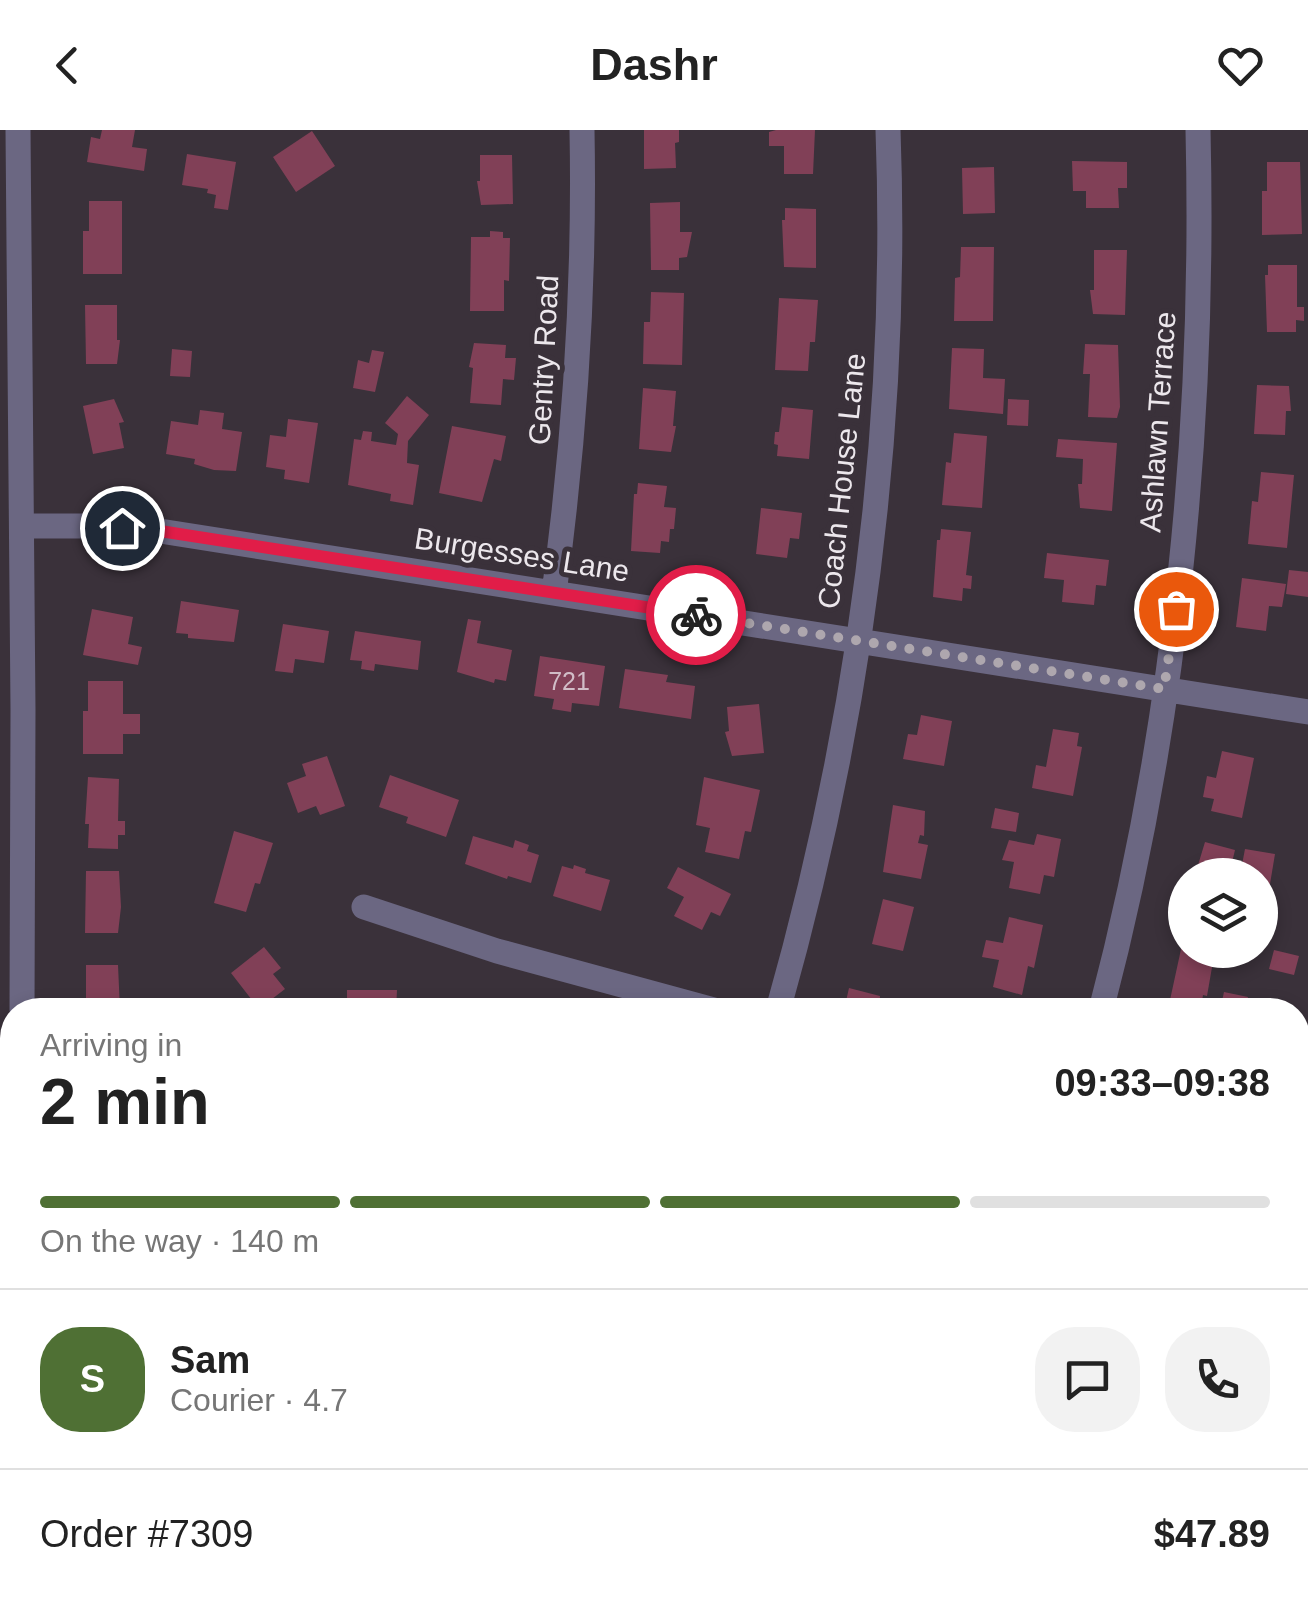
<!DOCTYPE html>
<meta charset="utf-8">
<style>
:root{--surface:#fff;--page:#f2f2f2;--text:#222;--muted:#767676;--line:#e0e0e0;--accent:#4f7034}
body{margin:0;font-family:Helvetica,sans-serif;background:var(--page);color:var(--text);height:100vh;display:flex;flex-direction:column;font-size:38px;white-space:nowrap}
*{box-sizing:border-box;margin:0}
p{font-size:32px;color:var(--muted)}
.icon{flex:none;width:55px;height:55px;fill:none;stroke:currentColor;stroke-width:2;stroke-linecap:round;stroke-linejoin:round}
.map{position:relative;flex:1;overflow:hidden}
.sheet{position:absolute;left:0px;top:868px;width:1310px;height:622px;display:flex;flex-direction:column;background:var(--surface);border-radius:40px 40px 0 0;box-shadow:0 5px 15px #0003}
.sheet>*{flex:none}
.fabs{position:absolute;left:1168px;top:728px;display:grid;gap:20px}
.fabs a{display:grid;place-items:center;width:110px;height:110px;border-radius:50%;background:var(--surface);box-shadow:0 5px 15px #0003;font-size:50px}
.pin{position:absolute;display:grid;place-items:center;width:85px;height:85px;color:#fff;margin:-42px;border:5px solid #fff;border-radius:50%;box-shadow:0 2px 10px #0007}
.courier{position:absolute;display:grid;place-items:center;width:100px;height:100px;margin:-50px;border:8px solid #e11d48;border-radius:50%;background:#fff;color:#222;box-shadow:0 2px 12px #0007}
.overview em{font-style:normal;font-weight:700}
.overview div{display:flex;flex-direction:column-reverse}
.overview{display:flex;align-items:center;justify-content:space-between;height:170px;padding:0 40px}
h1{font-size:65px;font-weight:700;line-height:75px}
.bar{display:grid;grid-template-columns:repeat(4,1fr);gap:15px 10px;align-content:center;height:120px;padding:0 40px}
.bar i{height:12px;border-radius:8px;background:var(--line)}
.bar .selected{background:var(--accent)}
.bar p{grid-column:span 4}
.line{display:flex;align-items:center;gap:25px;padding:0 40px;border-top:2px solid var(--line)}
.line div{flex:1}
.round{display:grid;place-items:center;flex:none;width:105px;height:105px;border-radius:40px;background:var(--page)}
header{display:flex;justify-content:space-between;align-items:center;height:130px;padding:0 40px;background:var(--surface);font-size:45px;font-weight:700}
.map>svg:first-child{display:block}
</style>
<header><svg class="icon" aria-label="back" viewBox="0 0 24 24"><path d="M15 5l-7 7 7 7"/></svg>Dashr<svg class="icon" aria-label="heart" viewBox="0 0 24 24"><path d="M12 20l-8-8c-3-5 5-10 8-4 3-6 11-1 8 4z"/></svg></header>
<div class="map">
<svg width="1308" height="1489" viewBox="0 0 1308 1489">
<rect width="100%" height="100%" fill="#3a313a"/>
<!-- water -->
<path fill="#001639" d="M12,1294V1355L0,1356V1295Z
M293,1478H334L341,1489H301Z"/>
<!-- building -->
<path fill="#814057" d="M102,0H135L132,17L147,19L144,41L87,32L91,7L100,9Z
M644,0H679V12L675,13L676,38L644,39Z
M776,0H815L813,44H784V16H769V2Z
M312,1L335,36L296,62L273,27Z
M187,24L236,32L228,80L214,78L216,65L207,63L208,59L182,55Z
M480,25H512L513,74L481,75L477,51H480Z
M1072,31L1127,32V58H1118L1119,78H1086V61H1073Z
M1267,32H1300L1302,104L1262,105V61H1267Z
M994,37L995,83L963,84L962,38Z
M89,71H122V144H83V101H89Z
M680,72V102H692L687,127L679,128V140H651L650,73Z
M785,78L816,79V138L784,137L782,90H785Z
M490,101L503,102V108H510L509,151L504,150V181H470L471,107H490Z
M961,117H994L993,191H954L955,148L960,147Z
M1094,120H1127L1125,185L1093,184L1090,160H1094Z
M1268,135H1297V177H1304V191L1296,190V202H1267L1265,145H1268Z
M651,162L684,163L682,235L643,234L644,192H650Z
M779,168L818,170L815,212H810L808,241L775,240Z
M85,175H117V210H120L117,234H86Z
M474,213L506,215L505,228H516L514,250L503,249L501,275L470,273L473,238L469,237Z
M1085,214L1118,215L1120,277L1117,288L1088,287L1090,244H1083Z
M952,218L984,219L983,248L1005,249L1003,284L949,279Z
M172,219L192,221L190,247L170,246Z
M372,220L384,222L375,262L353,258L358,230L369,233Z
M1257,255L1289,256L1291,281H1286L1285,305L1254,304Z
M643,258L676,261L673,296H676L671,322L639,319Z
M407,266L429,285L408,311L407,333L419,335L413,375L390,371L391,364L348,355L354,309L361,310L363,301L372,302L371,311L396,315L398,304L385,293Z
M114,269L124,292L119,293L124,318L93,324L83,276Z
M1008,269L1029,270L1028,296L1007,295Z
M782,277L813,280L809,329L777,326L778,315L774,314L775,302H779Z
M200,280L224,283L222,299L242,302L236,341L214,340L194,334L195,329L166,324L171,291L198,295Z
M288,289L318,293L309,353L284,349L285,340L266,337L270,305L286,307Z
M452,296L506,306L501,331L494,329L482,372L439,363Z
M954,303L987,306L982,378L942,375L946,332L951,333Z
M1058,309L1117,313L1112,381L1080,378L1078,354H1082L1083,329L1056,327Z
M1261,342L1294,345L1287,418L1248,414L1252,371L1258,372Z
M638,353L667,356L664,377L676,378L674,399H670L669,412L661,411L660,423L631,421L634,364H637Z
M761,378L802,383L799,409L790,408L787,428L756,424Z
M941,399L971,402L966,445L972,446L971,459L963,458L962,471L933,467L937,410H940Z
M1047,423L1109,430L1106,456L1096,455L1094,475L1062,472L1064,450L1044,448Z
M1289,440L1308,442V467L1286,464Z
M1242,448L1286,454L1282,477L1269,476L1266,501L1236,497Z
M181,471L239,480L234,512L188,508V504L176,503Z
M92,479L133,487L128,514L142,517L138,535L83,525Z
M468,489L481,491L477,513L512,520L506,551L495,549L494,553L457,542Z
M283,494L329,501L324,533L295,529L293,543L275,541Z
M355,501L421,511L418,540L375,534L374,541L361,539L362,531L350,530Z
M540,526L605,536L599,576L572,573L571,582L552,579L554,569L534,566Z
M625,539L668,545L666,552L695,556L691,589L619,578Z
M88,551H123V584H140V604H123V624H83V581H88Z
M759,574L764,623L732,626L725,602L729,601L727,577Z
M921,585L952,591L944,636L903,629L908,604L917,605Z
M1053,599L1079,603L1077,616L1082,617L1073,666L1032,658L1036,635L1046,637Z
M1222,621L1254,628L1242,688L1211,681L1214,669L1203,667L1207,646L1216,648Z
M327,626L345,676L320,685L316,676L298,683L287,653L306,646L302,634Z
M390,645L459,670L446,707L406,693L408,687L379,677Z
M88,647L119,649L118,691H125V705H118V719L88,718L89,694H85Z
M704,647L760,660L751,702L745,701L739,729L705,722L710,698L696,695Z
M893,675L925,681L924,706L920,705L918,713L928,715L921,749L883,742Z
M995,678L1019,683L1016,702L991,698Z
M234,701L273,713L260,754L255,753L246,782L214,773Z
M1037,704L1061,709L1054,747L1044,745L1040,764L1009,758L1014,732L1002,730L1009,710L1034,715Z
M473,706L513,718L515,710L529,715L527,721L539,725L531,753L508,746L507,749L465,734Z
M1205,712L1235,720L1229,745H1195Z
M1245,719L1275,724L1269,760L1260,758V745H1240Z
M574,735L586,739L585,743L610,750L601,781L553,766L562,736L573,739Z
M678,737L731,764L720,786L711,782L702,800L674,786L684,767L667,758Z
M86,741H119L121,777L118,803H85Z
M883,769L914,777L903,821L872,814Z
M1009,787L1043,795L1034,838L1028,836L1022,865L993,857L999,830L982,827L986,810L1003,813Z
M1183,810L1185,820H1215L1207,866L1203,865L1201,877L1170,870Z
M264,817L281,838L273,844L285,859L259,879L231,843Z
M1274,820L1299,826L1294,845L1269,839Z
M86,835H118L120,880H86Z
M849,858L880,866L879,880H844Z
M347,860H397L396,880H347Z
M1224,862L1248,867L1245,880H1220Z
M426,868L466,879L465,880H422Z
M1298,932L1308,935L1306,1003L1298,1001Z
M7,1193H12V1241H7Z
M37,1478H78L81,1484L71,1489H14Z
M109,1478H164L161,1481L168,1489H120Z
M500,1478H535L524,1489H518L513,1484L510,1487Z
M951,1478H987L982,1489Z"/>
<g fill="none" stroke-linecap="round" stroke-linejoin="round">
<!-- minor -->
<path stroke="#6b6782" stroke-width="25" d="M18,0L23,580L22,880
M22,396H84L160,401L1308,582
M554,463C575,308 585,156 582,0
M364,777L497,821L714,880
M778,880C859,594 899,297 888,0
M1101,880C1176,596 1205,293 1198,0
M0,1054H12
M1298,1291L1308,1262
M1298,1424L1308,1411
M656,1478L670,1489
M872,1489L878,1478
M1217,1489L1222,1478
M1249,1489L1257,1478"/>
</g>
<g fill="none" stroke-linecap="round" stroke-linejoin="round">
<!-- done -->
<path stroke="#aea7ae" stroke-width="10" stroke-dasharray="0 18" d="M696,485L1164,559L1176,479"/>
<!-- route -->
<path stroke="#e11d48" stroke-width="12" d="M122,398L160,401L696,485"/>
</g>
<g text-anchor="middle" stroke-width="10" stroke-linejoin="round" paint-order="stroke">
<!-- number labels -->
<g font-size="25" fill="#d1bdc7">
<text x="569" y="560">721</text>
</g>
<!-- street labels -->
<g font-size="30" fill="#ece7ec" stroke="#3a313a">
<text transform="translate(544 230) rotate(-87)" y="10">Gentry Road</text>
<text transform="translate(1158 292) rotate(-86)" y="10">Ashlawn Terrace</text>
<text transform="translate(842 351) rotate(-84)" y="10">Coach House Lane</text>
<text transform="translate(522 425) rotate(9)" y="10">Burgesses Lane</text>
</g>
</g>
</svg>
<div class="fabs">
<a><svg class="icon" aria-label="layers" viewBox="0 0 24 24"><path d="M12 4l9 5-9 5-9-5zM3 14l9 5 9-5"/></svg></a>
</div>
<div class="pin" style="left:1176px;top:479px;background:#ea580c"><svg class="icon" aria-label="bag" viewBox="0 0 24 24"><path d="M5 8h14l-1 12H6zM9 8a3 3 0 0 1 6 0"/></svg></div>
<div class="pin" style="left:122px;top:398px;background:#1f2937"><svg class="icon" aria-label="home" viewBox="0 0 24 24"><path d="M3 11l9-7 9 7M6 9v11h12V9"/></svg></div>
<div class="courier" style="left:696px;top:485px"><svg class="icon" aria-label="bike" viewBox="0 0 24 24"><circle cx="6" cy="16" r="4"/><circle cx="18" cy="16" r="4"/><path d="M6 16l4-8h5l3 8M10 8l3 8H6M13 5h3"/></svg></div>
<section class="sheet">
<div class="overview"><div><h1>2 min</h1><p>Arriving in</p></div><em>09:33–09:38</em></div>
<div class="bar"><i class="selected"></i><i class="selected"></i><i class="selected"></i><i></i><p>On the way · 140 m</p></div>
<div class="line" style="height:180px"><b class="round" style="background:var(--accent);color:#fff">S</b><div><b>Sam</b><p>Courier · 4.7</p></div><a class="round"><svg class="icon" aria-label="chat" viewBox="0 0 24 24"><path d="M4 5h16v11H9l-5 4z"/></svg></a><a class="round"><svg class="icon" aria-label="phone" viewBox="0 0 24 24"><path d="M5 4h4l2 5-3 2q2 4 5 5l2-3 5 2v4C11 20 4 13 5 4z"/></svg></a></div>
<div class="line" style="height:130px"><div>Order #7309</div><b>$47.89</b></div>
</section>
</div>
